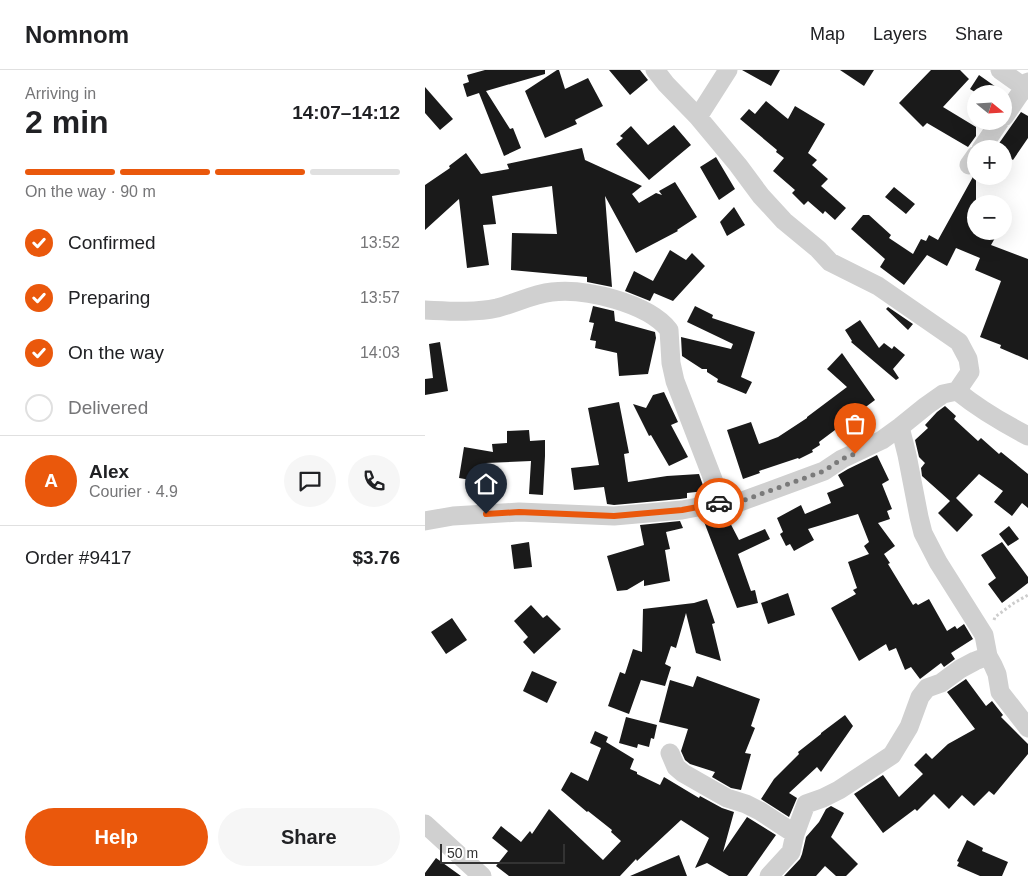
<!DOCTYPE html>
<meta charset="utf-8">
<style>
:root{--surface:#fff;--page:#f6f6f6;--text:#202124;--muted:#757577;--line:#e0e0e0;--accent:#ea580c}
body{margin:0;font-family:Helvetica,sans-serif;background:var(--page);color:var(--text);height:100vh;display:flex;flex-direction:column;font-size:19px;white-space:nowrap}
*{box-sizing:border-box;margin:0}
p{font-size:16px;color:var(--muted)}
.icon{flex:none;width:28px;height:28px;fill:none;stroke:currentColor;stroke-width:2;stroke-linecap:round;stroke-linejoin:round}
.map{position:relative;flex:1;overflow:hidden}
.side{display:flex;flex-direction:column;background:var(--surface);width:425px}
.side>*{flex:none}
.needle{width:32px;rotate:108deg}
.buttons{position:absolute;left:542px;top:15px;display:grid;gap:10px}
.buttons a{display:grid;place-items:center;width:45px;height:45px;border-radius:50%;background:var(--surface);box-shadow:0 5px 20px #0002;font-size:25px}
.scale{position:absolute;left:15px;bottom:12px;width:125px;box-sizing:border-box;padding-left:5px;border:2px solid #333;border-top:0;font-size:14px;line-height:18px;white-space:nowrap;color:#333;-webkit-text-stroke:4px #fff;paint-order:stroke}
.pin{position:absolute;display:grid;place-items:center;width:42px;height:42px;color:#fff;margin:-51px -21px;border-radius:50% 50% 50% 0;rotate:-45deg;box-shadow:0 0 5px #0007}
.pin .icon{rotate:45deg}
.courier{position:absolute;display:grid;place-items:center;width:50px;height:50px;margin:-25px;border:4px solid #ea580c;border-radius:50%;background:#fff;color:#222;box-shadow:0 1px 6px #0007}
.headline em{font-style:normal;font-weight:600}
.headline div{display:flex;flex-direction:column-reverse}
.headline{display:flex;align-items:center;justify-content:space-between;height:85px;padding:0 25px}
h1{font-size:32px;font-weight:600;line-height:38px}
.bar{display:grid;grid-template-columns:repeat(4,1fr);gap:8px 5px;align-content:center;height:60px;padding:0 25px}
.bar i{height:6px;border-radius:4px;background:var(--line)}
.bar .on{background:var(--accent)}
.bar p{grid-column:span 4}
.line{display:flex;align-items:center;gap:12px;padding:0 25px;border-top:1px solid var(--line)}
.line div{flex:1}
.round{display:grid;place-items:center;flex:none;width:52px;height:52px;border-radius:26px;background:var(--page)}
ol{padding:0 25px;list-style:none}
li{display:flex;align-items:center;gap:15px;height:55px}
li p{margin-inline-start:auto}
li .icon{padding:5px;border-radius:50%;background:var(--accent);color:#fff;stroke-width:4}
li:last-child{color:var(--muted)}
li i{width:28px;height:28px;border:2px solid var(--line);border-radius:50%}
.cta{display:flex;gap:10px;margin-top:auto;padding:10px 25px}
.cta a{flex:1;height:58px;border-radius:30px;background:var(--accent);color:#fff;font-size:20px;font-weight:600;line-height:58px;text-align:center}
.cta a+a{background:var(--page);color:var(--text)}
header{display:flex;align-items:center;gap:30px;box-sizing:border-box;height:70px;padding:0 25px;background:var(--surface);border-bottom:1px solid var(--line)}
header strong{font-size:24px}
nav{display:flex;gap:28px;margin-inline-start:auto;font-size:18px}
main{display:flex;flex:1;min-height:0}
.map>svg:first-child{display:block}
</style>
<header>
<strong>Nomnom</strong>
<nav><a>Map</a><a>Layers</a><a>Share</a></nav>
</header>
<main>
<section class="side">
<div class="headline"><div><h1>2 min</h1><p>Arriving in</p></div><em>14:07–14:12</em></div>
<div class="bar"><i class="on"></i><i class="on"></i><i class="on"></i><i></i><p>On the way · 90 m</p></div>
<ol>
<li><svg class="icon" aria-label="check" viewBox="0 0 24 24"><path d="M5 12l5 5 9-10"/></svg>Confirmed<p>13:52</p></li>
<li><svg class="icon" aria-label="check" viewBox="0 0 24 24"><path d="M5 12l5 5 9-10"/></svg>Preparing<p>13:57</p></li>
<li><svg class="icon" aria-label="check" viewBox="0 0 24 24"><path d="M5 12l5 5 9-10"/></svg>On the way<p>14:03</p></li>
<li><i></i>Delivered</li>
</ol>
<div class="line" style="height:90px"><b class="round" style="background:var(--accent);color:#fff">A</b><div><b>Alex</b><p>Courier · 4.9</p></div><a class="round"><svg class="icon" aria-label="chat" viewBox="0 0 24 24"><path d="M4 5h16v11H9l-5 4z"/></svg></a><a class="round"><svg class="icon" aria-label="phone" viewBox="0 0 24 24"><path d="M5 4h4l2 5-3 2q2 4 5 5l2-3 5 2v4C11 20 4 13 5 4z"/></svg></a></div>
<div class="line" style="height:65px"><div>Order #9417</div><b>$3.76</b></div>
<div class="cta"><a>Help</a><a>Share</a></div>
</section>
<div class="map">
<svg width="603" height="806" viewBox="0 0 603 806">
<rect width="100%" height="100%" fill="#fff"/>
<!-- building -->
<path fill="#1a1a1a" d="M60,0H120V4L61,21L85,59L88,58L96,78L79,86L54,23L42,27L38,14L44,12L42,5Z
M132,0H134L140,19L163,8L178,36L150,50L152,54L120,68L100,21Z
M184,0H215L223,10L205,25Z
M317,0H355L346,16Z
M415,0H449L439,16Z
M506,0H535L544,9L518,37L551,57V66L543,77L502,53L498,57L474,33Z
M554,5L581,24H553L545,19Z
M0,17L28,49L15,60L0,43Z
M341,31L363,49L370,36L400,54L383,83L392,90L387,95L403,109L396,116L421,138L410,150L400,141L398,144L383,131L379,135L367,123L370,120L348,101L359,88L351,82L352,80L315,49L324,39L330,44Z
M596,42L603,46V68L588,90L579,84V79H570Z
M249,55L266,75L224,110L191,74L198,68L195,66L206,56L223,75Z
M157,78L160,90L217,116L207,124L214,133L231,123L237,125L234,121L250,112L272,147L252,160L253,161L211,183L180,126L187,217L162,212V207L86,200L87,163L132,164L127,116L67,126L71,154L58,155L64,195L42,198L34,129L0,160V115L25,98L24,96L41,83L56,104L84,99L82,94Z
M291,87L310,119L294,130L275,97Z
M551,103V161H574L566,175L603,189V290L575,278L576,275L555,267L576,211L550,200L555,188L531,178L522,196L502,185L479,215L455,197L460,189L426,159L438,145H444L466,165L464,168L488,184L496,169L501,171L504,165L513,170L549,105Z
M469,117L490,134L481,144L460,127Z
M309,137L320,155L302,166L295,152Z
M245,180L261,190L267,183L280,196L248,231L229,223L225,231L200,221L209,201L228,211Z
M168,236L189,241L190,251L230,262L231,268L223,304L194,306L192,283L170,278L171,271L165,270L169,253L164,252Z
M270,236L288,245L287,248L330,262L316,307L327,312L321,324L292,312L293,309L282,302V299H277L257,286L256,267L306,279L308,274L262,252Z
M463,237L488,254L483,260L461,239Z
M435,250L454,278L459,273L467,279L469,276L480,285L468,299L474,308L471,310L426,272L427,271L420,260Z
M15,272L23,321L0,325V309L8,308L4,274Z
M417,283L450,330L394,372L395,375L387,380L388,382L374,389L373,388L334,401L335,403L318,409L302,360L326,352L334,374L353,367L382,348V347L422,317L402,299Z
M239,322L253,352L246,355L263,387L244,396L226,365L224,366L208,334L221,338L228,325Z
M194,332L204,383L199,384L203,412L242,406L274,404L280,421L262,423V428L255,429L189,435L182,434L179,417L149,420L146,398L174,395L163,338Z
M520,336L531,346L529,349L553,371L556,368L574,384L576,382L603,404V438L597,433L587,446L569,432L578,421L554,404L531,428L548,445L532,462L513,443L525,431L497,406L496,398L500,393L494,387L490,370L503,358L500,355L512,342Z
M104,360L105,371L120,370V386L118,425L104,424L106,391L61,393L57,412L34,408L39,377L68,382L67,374L82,373V361Z
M452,385L464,410L457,414L467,439L462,441L465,449L453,453L470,476L459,484L465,493L463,494L488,535L491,533L493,535L504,529L522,561L530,556L532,559L539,554L548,569L526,583L530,589L519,597L516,593L495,609L486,597L480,600L471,578L464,581L461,574L434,591L406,538L431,524L428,520L432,518L423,492L444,484L439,476L444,472L433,444L383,459L389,470L369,481L365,474L361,476L355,464L358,462L352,448L376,435L380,444L406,433L402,423L419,416L413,405L423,399Z
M300,443L314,470L340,459L345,469L313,484L326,521L330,520L333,533L312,538L278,449L284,446Z
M255,451L258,458L241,462L245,479L240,480L245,511L219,516V510L202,520L192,521L182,486L219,475L215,455Z
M584,456L594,469L583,476L574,464Z
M104,472L107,497L89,499L86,475Z
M577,472L603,507V513L577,533L563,514L571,508L556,485Z
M363,523L370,545L343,554L336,533Z
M282,529L290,553L287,554L296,591L271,583L261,543L251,578L246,576L240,594L246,597L240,616L216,610L204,644L183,636L195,602L200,604L208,579L217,582L218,539L269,533Z
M106,535L118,548L122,545L136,559L109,584L98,572L103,567L89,551Z
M27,548L42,570L21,584L6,562Z
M107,601L132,612L122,633L98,621Z
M272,606L335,629L326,656L330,658L320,683L326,684L316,720L306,718L287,707L290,702L265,694L260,690L256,681L263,659L234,652L245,610L268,617Z
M541,609L561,636L567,631L578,645L576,647L603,674V684L569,725L564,721L549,736L537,725L524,739L509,724L492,741L490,739L458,763L429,724L458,705L474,727L498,704L489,695L501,683L507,689L523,674L550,659L522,622Z
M420,645L428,656L396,702L392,697L364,723L372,728L364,747L336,729L349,709L374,684L373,682L396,664V663Z
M201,647L232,655L229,669L226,668L224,677L213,674L212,678L194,673Z
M170,661L183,667L181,672L209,689L205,699L212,702V704L235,715L239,707L274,728L275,726L297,738L309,742L298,782L322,747L351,765L322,806H304L282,793L270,798L284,768L256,750L212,791L211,789L195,806H84L71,796L83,781L67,768L76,756L96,772L105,761L107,764L124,739L178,790L196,771L186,762L187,760L163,741L162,742L136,720L146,702L163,711L176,678L165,673Z
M406,736L419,743L406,767L433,794L421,806H411L400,796L391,806H359L375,789L377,784L381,767L394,752L401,739Z
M542,770L558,778L557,781L583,792L577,806H555L532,796L534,792L532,791Z
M254,785L262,806H205Z
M11,788L36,806H0V803Z"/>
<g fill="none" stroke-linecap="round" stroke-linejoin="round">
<!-- path -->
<path stroke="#cdcdcd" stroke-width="3" stroke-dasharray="2.5 2.5" stroke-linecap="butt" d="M569,550L570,547L589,533L603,525"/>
<!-- minor -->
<path stroke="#d0d0d0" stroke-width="19" d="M230,0L241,14L273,47L313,95L336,126L359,151L393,179L405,192L453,216L534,272L543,289L545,302L532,321
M575,0L603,20
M273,47L303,0
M579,47L603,12
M556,79L575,51
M544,95L551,85
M0,240C24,241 49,243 72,238C91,233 108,224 127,222C160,218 223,233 244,260L246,293L250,311L294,425L299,432
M475,357L482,385L494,447L498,463L513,492L559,565L563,586L568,595L572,604L575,622L603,658
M0,451L28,446L94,442L189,446L257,440L299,432L312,433L399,401L417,389L457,370L475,357L501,336L518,324L532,321C554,339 578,353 603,366
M245,683L251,697L258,703L286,719L302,728L321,734L335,741L370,764
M0,754L57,806
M344,806L366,782L370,764L381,734L398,728L414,720L467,685L484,657L495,627L502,618L516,613L535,599L550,591L563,586"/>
</g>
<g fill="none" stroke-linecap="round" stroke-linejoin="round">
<!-- done -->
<path stroke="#7a7a7a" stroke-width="5" stroke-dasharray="0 9" d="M294,433L299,432L312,433L325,428L399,401L417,389L430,384"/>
<!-- route -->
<path stroke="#ea580c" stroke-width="6" d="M61,444L94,442L189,446L257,440L294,433"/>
</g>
</svg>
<div class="buttons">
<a><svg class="needle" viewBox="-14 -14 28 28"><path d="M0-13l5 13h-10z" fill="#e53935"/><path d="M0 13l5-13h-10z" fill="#757577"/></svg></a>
<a>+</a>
<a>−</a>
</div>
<div class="scale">50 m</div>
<div class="pin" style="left:430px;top:384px;background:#ea580c"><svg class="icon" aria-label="bag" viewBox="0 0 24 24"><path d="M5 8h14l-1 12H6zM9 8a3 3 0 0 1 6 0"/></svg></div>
<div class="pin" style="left:61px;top:444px;background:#1f2937"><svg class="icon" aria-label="home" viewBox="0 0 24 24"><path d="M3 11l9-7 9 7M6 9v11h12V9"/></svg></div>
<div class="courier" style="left:294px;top:433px"><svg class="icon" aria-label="car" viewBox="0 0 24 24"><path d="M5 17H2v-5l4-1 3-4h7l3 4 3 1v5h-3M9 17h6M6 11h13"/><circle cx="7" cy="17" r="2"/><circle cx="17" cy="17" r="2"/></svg></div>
</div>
</main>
